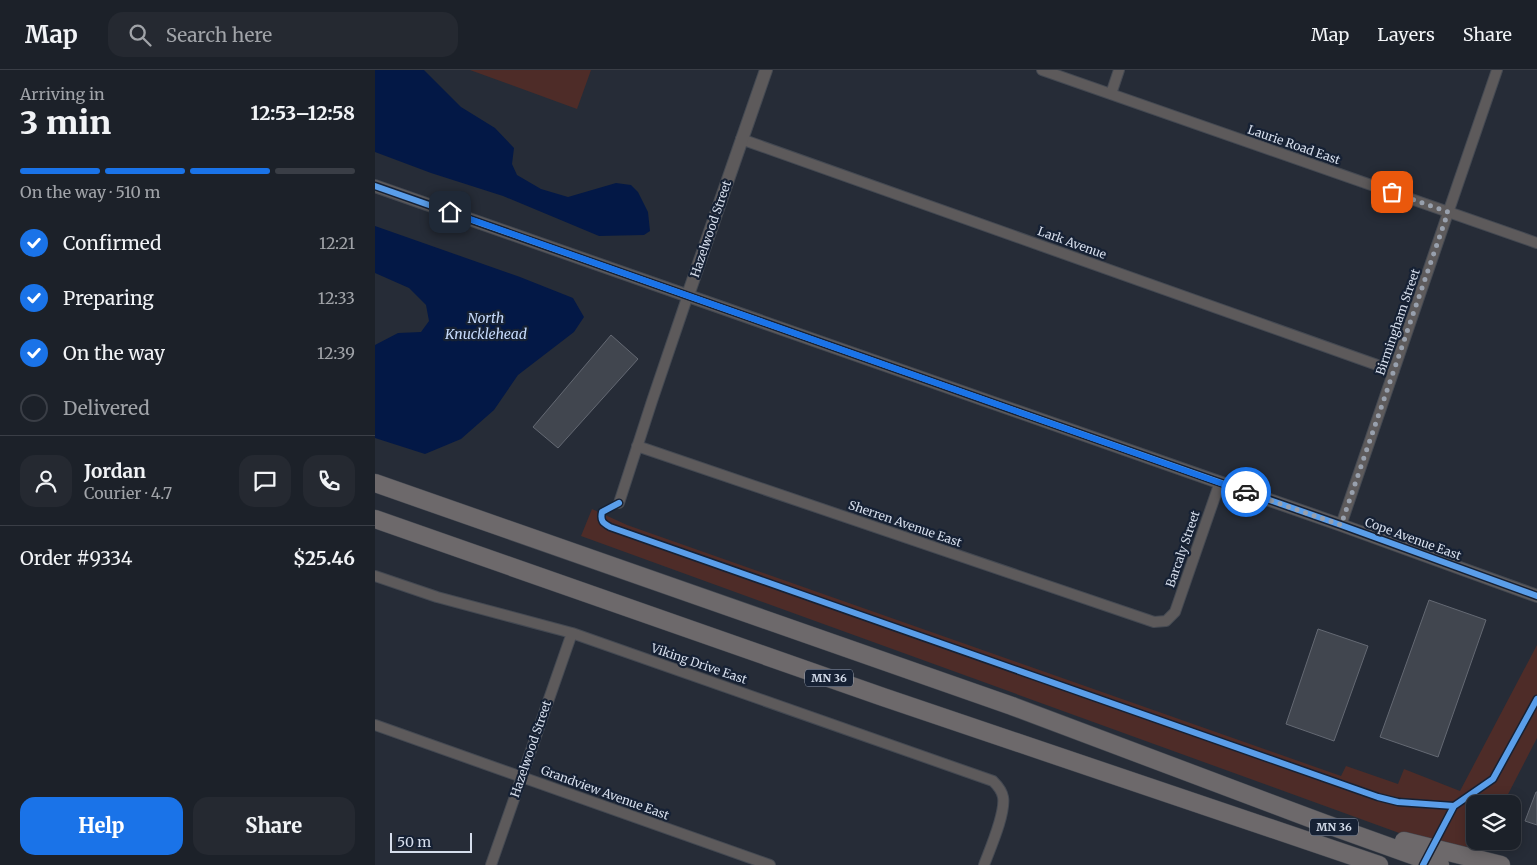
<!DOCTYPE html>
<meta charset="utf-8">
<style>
:root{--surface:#1c2129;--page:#252931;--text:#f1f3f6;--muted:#a0a3a8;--line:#3a3e46;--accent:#1a73e8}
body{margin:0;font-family:Merriweather,serif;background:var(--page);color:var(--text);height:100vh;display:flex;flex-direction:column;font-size:19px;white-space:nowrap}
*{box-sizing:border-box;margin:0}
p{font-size:16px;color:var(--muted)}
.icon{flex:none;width:28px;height:28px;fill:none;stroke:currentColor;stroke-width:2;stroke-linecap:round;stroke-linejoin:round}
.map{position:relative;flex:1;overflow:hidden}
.drawer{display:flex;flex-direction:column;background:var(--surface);width:375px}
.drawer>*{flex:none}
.fabs{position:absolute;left:1091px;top:725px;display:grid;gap:10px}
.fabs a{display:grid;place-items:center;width:55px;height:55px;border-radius:10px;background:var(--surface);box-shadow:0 2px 12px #0003,0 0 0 1px var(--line);font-size:25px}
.scale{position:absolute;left:15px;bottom:12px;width:82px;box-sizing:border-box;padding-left:5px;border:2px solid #d6deec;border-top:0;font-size:14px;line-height:18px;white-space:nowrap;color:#d6deec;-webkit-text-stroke:4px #162134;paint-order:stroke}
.pin{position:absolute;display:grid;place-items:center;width:42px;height:42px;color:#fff;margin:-21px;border-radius:10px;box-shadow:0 2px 8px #0006}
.courier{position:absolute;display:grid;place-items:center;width:50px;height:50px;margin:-25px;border:4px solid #1a73e8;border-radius:50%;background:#fff;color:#222;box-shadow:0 1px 6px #0007}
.overview em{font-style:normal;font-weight:800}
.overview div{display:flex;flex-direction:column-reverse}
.overview{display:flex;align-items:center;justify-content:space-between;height:85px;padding:0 20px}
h1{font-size:32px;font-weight:800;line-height:38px}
.bar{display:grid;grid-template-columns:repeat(4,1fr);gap:8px 5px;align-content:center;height:60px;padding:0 20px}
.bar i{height:6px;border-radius:4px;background:var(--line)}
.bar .selected{background:var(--accent)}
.bar p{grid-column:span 4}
.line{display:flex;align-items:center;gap:12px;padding:0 20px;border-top:1px solid var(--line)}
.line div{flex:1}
.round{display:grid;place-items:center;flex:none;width:52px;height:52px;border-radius:15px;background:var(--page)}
ol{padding:0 20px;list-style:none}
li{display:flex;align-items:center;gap:15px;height:55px}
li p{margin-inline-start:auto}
li .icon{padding:5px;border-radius:50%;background:var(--accent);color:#fff;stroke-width:4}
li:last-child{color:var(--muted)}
li i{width:28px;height:28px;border:2px solid var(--line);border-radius:50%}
.cta{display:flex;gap:10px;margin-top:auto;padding:10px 20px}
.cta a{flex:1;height:58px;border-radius:15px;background:var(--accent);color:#fff;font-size:20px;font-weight:800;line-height:58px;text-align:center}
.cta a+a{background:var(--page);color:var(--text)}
header{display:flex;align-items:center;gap:30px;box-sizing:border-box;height:70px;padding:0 25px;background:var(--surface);border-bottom:1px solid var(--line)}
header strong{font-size:24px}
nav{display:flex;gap:28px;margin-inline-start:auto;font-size:18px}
.search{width:350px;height:45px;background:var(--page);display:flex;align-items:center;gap:12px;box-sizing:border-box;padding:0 18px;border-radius:15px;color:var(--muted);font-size:19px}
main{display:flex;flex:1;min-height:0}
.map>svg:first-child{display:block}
</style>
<header>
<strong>Map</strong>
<div class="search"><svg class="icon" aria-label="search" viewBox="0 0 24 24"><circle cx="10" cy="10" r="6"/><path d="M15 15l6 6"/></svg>Search here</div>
<nav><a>Map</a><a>Layers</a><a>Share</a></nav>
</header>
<main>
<section class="drawer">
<div class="overview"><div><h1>3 min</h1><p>Arriving in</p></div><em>12:53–12:58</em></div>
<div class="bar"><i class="selected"></i><i class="selected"></i><i class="selected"></i><i></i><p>On the way · 510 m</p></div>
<ol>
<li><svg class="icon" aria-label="check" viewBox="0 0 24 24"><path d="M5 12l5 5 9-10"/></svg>Confirmed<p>12:21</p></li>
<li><svg class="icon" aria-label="check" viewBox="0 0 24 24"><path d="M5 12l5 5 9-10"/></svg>Preparing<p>12:33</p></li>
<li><svg class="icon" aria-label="check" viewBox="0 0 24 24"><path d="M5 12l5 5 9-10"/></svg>On the way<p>12:39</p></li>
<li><i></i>Delivered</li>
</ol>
<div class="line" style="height:90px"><a class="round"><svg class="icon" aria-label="person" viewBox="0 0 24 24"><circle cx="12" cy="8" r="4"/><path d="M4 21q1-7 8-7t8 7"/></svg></a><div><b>Jordan</b><p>Courier · 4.7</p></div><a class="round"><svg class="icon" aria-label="chat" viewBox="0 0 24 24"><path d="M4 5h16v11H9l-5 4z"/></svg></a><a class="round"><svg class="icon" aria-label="phone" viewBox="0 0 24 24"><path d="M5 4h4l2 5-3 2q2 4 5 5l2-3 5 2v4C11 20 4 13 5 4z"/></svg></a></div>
<div class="line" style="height:65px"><div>Order #9334</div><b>$25.46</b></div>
<div class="cta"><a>Help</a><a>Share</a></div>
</section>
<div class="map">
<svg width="1162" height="795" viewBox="0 0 1162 795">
<rect width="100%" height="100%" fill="#262c37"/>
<!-- green -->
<path fill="#4e2c28" d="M95,0H216L202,39Z
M217,439L252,455L966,706L971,696L1023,714L1029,699L1085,721L1162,575V668L1128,734H1100V771H1109L1105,779L1038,768L206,466Z"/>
<!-- water -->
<path fill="#031846" d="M0,0H49L86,37L120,58L139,78L137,94L142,105L166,119L193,127L241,113L256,115L263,122L273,142L275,161L269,165L224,166L128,126L56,103L0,82Z
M0,156L145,207L198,228L209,247L199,262L143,305L119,340L86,369L50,384L0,368V275L23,263L46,262L54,251L51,235L34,218L0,203Z"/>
<!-- building -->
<path fill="#41464f" stroke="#646973" d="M236,265L263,289L183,378L158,357Z
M1054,530L1111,550L1063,687L1005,667Z
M943,559L993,576L959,671L911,654Z
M1161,722H1162V755L1150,751Z"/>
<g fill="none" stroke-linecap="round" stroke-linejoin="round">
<defs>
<path id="minor" d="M667,0L1162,173
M736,24L744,0
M366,69L1019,301
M262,376L779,552L791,551L800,542L845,412
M244,433L277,331L313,225
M966,455L1122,0
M0,506L62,527L197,563L618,711C622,715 627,721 628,727C631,743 615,779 609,795
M0,655L395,795
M116,795L197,563"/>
<path id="tertiary" d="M0,116L966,455L1162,526
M313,225L391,0"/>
<path id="motorway" d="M0,413L637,636L948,753L1065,795
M0,449L508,627L1004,795
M1029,771L1126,795"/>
</defs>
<!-- minor casing -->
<use href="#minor" stroke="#444952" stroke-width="12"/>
<!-- tertiary casing -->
<use href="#tertiary" stroke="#444952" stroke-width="14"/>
<!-- motorway casing -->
<use href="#motorway" stroke="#444952" stroke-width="19"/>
<!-- minor -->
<use href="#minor" stroke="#5d5a5b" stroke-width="10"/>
<!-- tertiary -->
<use href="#tertiary" stroke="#5d5a5b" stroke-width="12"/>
<!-- motorway -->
<use href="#motorway" stroke="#6d696b" stroke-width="18"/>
<defs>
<path id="cycleway" d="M0,116L966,455L1162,526
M244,433L227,442C225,451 228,453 235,457L1003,727L1023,732L1079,736
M1048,795L1079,736L1118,709L1162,629"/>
</defs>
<!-- cycleway casing -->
<use href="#cycleway" stroke="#162134" stroke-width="9"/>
<!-- cycleway -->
<use href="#cycleway" stroke="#5a9eea" stroke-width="6"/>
</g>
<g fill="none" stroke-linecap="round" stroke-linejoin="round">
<!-- done -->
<path stroke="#98a0ad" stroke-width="5" stroke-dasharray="0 9" d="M871,422L966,455L1073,142L1017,122"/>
<!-- route -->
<path stroke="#1a73e8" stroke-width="6" d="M75,142L871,422"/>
</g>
<g text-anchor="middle" stroke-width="4.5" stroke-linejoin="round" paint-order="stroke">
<!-- shield labels -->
<g fill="#162134" stroke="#9ca5b5" stroke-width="1">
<rect x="430" y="599.5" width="48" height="17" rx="4"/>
<rect x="935" y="748.5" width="48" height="17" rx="4"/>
</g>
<g font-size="11" font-weight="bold" fill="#d6deec">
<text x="454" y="612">MN 36</text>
<text x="959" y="761">MN 36</text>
</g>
<!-- street labels -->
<g font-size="12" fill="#d6deec" stroke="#162134">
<text transform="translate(919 75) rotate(19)" y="4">Laurie Road East</text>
<text transform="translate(336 159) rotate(-71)" y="4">Hazelwood Street</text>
<text transform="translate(697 173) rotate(20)" y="4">Lark Avenue</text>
<text transform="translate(1023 252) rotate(-71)" y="4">Birmingham Street</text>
<text transform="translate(530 454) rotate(19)" y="4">Sherren Avenue East</text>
<text transform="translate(1038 469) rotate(20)" y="4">Cope Avenue East</text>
<text transform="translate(808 479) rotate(-71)" y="4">Barcaly Street</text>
<text transform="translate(324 594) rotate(19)" y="4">Viking Drive East</text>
<text transform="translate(156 679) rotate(-71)" y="4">Hazelwood Street</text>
<text transform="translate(230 723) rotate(20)" y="4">Grandview Avenue East</text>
</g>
<!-- water labels -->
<g font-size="14" font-style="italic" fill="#c6dafb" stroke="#162134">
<text x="111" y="253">North<tspan x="111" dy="16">Knucklehead</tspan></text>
</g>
</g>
</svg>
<div class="fabs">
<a><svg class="icon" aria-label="layers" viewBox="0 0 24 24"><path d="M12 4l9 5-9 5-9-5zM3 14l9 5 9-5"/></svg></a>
</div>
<div class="scale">50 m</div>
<div class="pin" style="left:1017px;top:122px;background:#ea580c"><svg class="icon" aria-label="bag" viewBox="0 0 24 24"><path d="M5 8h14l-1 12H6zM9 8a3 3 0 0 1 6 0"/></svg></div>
<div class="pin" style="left:75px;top:142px;background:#1f2937"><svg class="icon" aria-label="home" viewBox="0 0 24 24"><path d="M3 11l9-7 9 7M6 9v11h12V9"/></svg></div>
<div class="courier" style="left:871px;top:422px"><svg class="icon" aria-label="car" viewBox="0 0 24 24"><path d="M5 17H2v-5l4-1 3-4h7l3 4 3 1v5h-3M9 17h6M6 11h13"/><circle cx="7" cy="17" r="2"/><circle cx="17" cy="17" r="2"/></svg></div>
</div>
</main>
